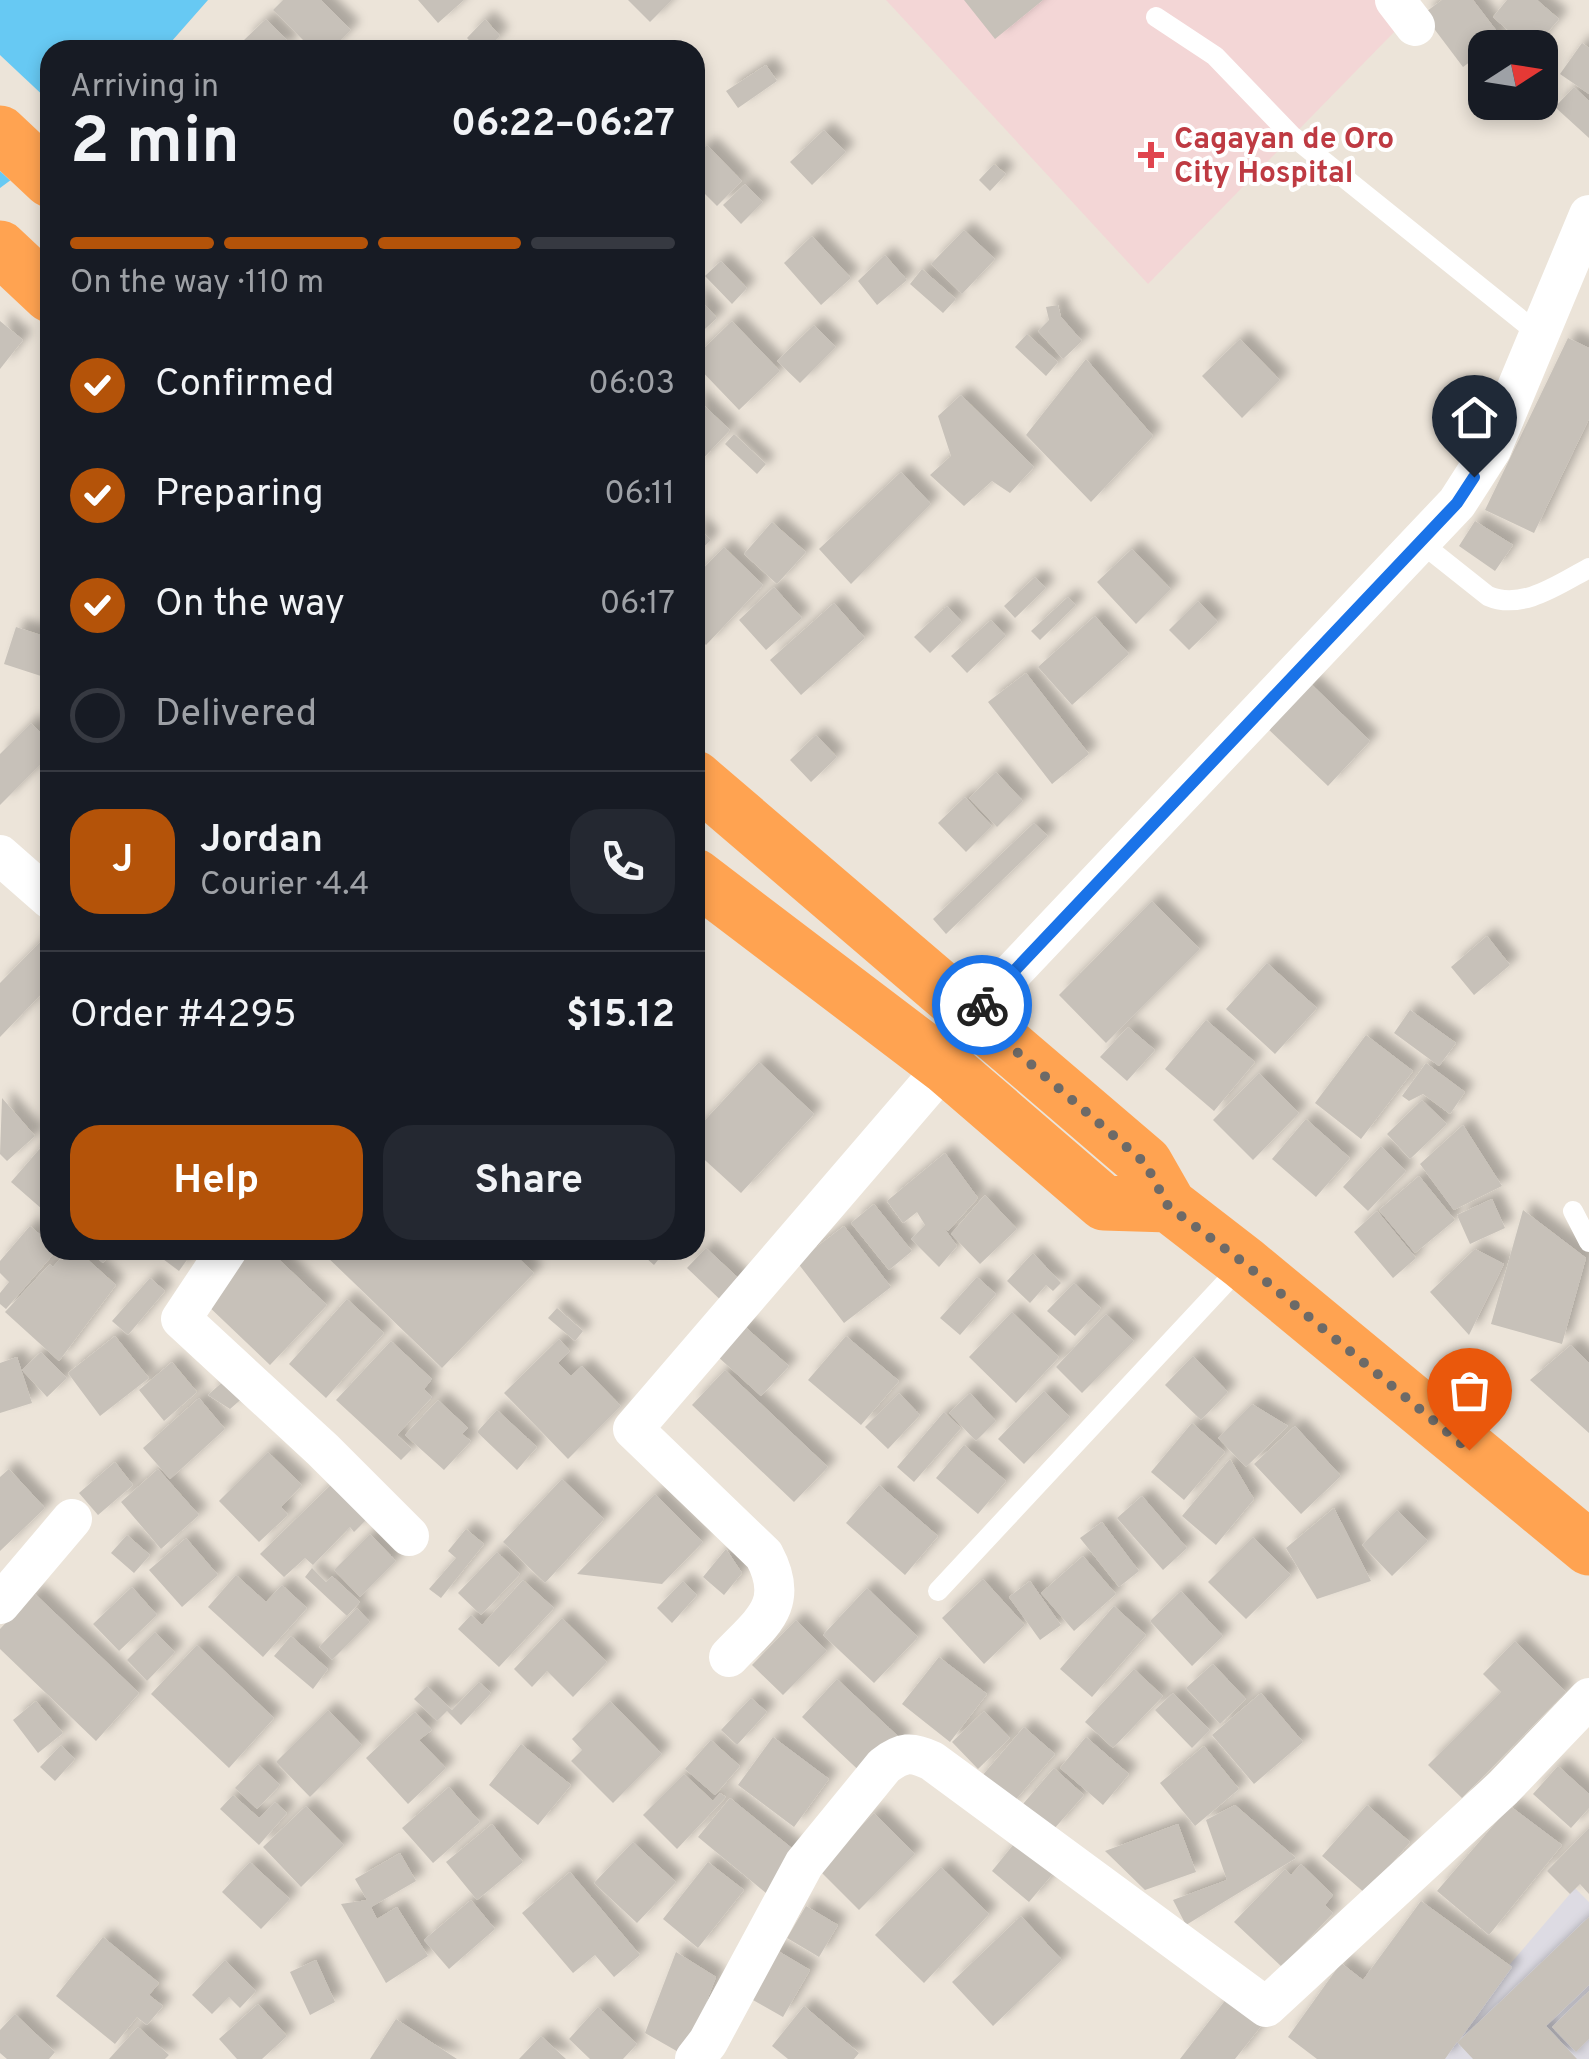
<!DOCTYPE html>
<meta charset="utf-8">
<style>
:root{--surface:#171b24;--page:#242831;--text:#f1f3f6;--muted:#9ea1a6;--line:#363941;--accent:#b45309}
body{margin:0;font-family:Overpass,sans-serif;background:var(--page);color:var(--text);height:100vh;display:flex;flex-direction:column;font-size:38px;white-space:nowrap}
*{box-sizing:border-box;margin:0}
p{font-size:32px;color:var(--muted)}
.icon{flex:none;width:55px;height:55px;fill:none;stroke:currentColor;stroke-width:2;stroke-linecap:round;stroke-linejoin:round}
.map{position:relative;flex:1;overflow:hidden}
.panel{position:absolute;left:40px;top:40px;width:665px;height:1220px;display:flex;flex-direction:column;background:var(--surface);border-radius:30px;box-shadow:0 5px 15px #0003}
.panel>*{flex:none}
.needle{width:65px;rotate:78deg}
.tools{position:absolute;left:1468px;top:30px;display:grid;gap:20px}
.tools a{display:grid;place-items:center;width:90px;height:90px;border-radius:20px;background:var(--surface);box-shadow:0 5px 15px #0003;font-size:50px}
.pin{position:absolute;display:grid;place-items:center;width:85px;height:85px;color:#fff;margin:-102px -42px;border-radius:50% 50% 50% 0;rotate:-45deg;box-shadow:0 0 10px #0007}
.pin .icon{rotate:45deg}
.courier{position:absolute;display:grid;place-items:center;width:100px;height:100px;margin:-50px;border:8px solid #1a73e8;border-radius:50%;background:#fff;color:#222;box-shadow:0 2px 12px #0007}
.headline em{font-style:normal;font-weight:700}
.headline div{display:flex;flex-direction:column-reverse}
.headline{display:flex;align-items:center;justify-content:space-between;height:170px;padding:0 30px}
h1{font-size:65px;font-weight:700;line-height:75px}
.bar{display:grid;grid-template-columns:repeat(4,1fr);gap:15px 10px;align-content:center;height:120px;padding:0 30px}
.bar i{height:12px;border-radius:8px;background:var(--line)}
.bar .active{background:var(--accent)}
.bar p{grid-column:span 4}
.line{display:flex;align-items:center;gap:25px;padding:0 30px;border-top:2px solid var(--line)}
.line div{flex:1}
.round{display:grid;place-items:center;flex:none;width:105px;height:105px;border-radius:30px;background:var(--page)}
ol{padding:0 30px;list-style:none}
li{display:flex;align-items:center;gap:30px;height:110px}
li p{margin-inline-start:auto}
li .icon{padding:10px;border-radius:50%;background:var(--accent);color:#fff;stroke-width:4}
li:last-child{color:var(--muted)}
li i{width:55px;height:55px;border:5px solid var(--line);border-radius:50%}
.button{display:flex;gap:20px;margin-top:auto;padding:20px 30px}
.button a{flex:1;height:115px;border-radius:30px;background:var(--accent);color:#fff;font-size:40px;font-weight:700;line-height:115px;text-align:center}
.button a+a{background:var(--page);color:var(--text)}
.map>svg:first-child{display:block}
</style>
<div class="map">
<svg width="1589" height="2059" viewBox="0 0 1589 2059">
<defs>
<filter id="shadow"><feDropShadow dx="9" dy="-9" stdDeviation="5" flood-color="#0004"/></filter>
</defs>
<rect width="100%" height="100%" fill="#ece4d9"/>
<!-- industrial -->
<path fill="#dddbe3" d="M1575,1888L1589,1902V2059H1429Z"/>
<!-- medical -->
<path fill="#f3d6d6" d="M886,0H1381L1401,25L1148,284Z"/>
<!-- water -->
<path fill="#67c9f3" d="M0,0H208L164,50H50V151L0,188Z"/>
<!-- pier -->
<path fill="#ece4d9" d="M0,55L50,102V158L14,184L0,171Z"/>
<!-- building -->
<path fill="#c7c1b9" filter="url(#shadow)" d="M283,0H321L351,30L331,50H313L273,10Z
M418,0H464L438,23Z
M628,0H672L650,22Z
M964,0H1043L995,39Z
M1442,0H1473L1502,38L1463,67L1423,14Z
M1507,0H1537L1559,19L1534,48H1528L1493,17Z
M266,19L290,43L283,50H252L243,41Z
M485,19L500,36L486,50H478L467,38Z
M1582,43L1589,48V94L1560,74Z
M766,65L777,81L738,108L726,91Z
M1574,87L1589,101V138L1555,107Z
M824,130L846,152L812,185L790,162Z
M707,145L742,181L717,206L695,184V157Z
M994,164L1006,174L990,191L979,180Z
M745,184L763,202L741,224L723,205Z
M964,230L995,259L962,294L931,264Z
M812,236L851,278L821,305L784,263Z
M885,255L907,280L877,305L858,281Z
M721,261L747,288L732,304L705,276Z
M922,269L956,299L943,313L910,284Z
M695,294L717,318L695,338Z
M1058,305L1061,317L1082,341L1063,359L1038,331L1049,320L1046,307Z
M0,321L23,340L0,369Z
M732,321L780,371L739,410L695,364V357Z
M814,325L836,347L800,383L777,361Z
M1027,334L1058,362L1046,376L1015,347Z
M1568,338L1589,348V419L1534,533L1485,510Z
M1240,339L1280,380L1242,418L1202,376Z
M1086,359L1153,436L1091,502L1026,435Z
M961,395L1034,467L1010,493L992,481L964,506L930,475L951,456L938,416Z
M695,397L730,430L695,467Z
M734,434L766,464L757,474L725,444Z
M901,472L931,504L851,584L819,549Z
M1475,521L1513,545L1495,571L1459,546Z
M772,522L806,552L777,584L744,554Z
M695,524L711,540L695,555Z
M724,547L763,585L706,645L695,634V577Z
M1132,549L1171,589L1136,624L1097,582Z
M1035,577L1046,588L1015,618L1004,606Z
M774,587L802,618L766,650L739,620Z
M49,593H50V625L40,621Z
M1068,597L1076,605L1040,640L1031,631Z
M1198,601L1218,622L1189,650L1169,630Z
M834,603L865,638L801,695L770,660Z
M947,606L962,622L930,653L914,637Z
M1095,616L1129,654L1072,705L1038,667Z
M991,620L1006,636L967,673L951,656Z
M16,627L50,638V657L44,677L4,664Z
M1026,673L1089,754L1052,784L988,702Z
M1309,682L1370,741L1328,786L1266,727Z
M31,723L50,742V755L0,805V754Z
M816,735L837,757L811,782L790,760Z
M996,772L1023,801L997,827L969,798Z
M965,797L992,826L966,852L938,823Z
M1034,823L1048,836L946,934L933,919Z
M1152,901L1200,949L1106,1043L1059,995Z
M1487,936L1510,965L1474,995L1451,967Z
M45,937L50,942V985L0,1037V983Z
M1267,963L1317,1008L1275,1054L1226,1009Z
M1410,1010L1456,1043L1439,1066L1394,1033Z
M1206,1020L1255,1062L1214,1111L1165,1069Z
M1128,1027L1155,1050L1127,1081L1100,1057Z
M1366,1035L1413,1071L1361,1139L1315,1103Z
M759,1062L814,1114L741,1193L695,1151V1131Z
M1426,1063L1465,1092L1450,1114L1423,1094L1409,1101L1402,1096Z
M1259,1073L1299,1113L1253,1160L1213,1120Z
M2,1098L35,1136L7,1161L0,1154Z
M1422,1100L1447,1124L1410,1159L1387,1134Z
M1306,1119L1350,1158L1316,1197L1272,1159Z
M1463,1125L1502,1186L1454,1210L1420,1164Z
M50,1137V1216L11,1182Z
M1381,1146L1406,1171L1368,1211L1343,1187Z
M945,1153L978,1198L948,1231L944,1228L957,1246L939,1267L911,1239L925,1225L917,1212L903,1223L887,1201Z
M1419,1176L1455,1220L1415,1253L1379,1210Z
M985,1195L1017,1229L980,1264L951,1234Z
M1492,1199L1505,1228L1470,1244L1457,1215Z
M874,1204L912,1251L889,1270L851,1223Z
M1523,1210L1586,1258L1562,1344L1491,1324Z
M1377,1211L1416,1258L1393,1278L1354,1232Z
M30,1226L50,1243V1250H57L6,1309L0,1304V1293L9,1282L0,1273V1261Z
M844,1226L891,1287L844,1323L797,1262Z
M706,1248L749,1288L730,1309L687,1268Z
M1475,1249L1504,1264L1469,1335L1430,1292Z
M68,1250H77L116,1285L59,1361L5,1312L50,1264L53,1267Z
M88,1250H114L103,1263Z
M151,1250H194L179,1271Z
M253,1250H269L327,1305L270,1365L204,1302Z
M320,1250H510L534,1273L442,1368Z
M637,1250H666L654,1265Z
M1033,1253L1061,1283L1053,1291L1046,1285L1030,1303L1007,1281Z
M977,1277L996,1294L960,1335L940,1318Z
M150,1278L165,1291L128,1335L112,1321Z
M1074,1283L1101,1308L1075,1336L1047,1311Z
M347,1299L384,1333L326,1398L289,1364Z
M557,1308L583,1331L575,1341L548,1318Z
M1012,1312L1059,1357L1016,1403L969,1357Z
M1106,1314L1134,1341L1082,1393L1056,1367Z
M743,1325L789,1366L761,1396L716,1355Z
M115,1336L149,1378L100,1416L68,1373Z
M846,1336L899,1381L861,1425L808,1380Z
M559,1339L570,1351L558,1363L571,1376L582,1366L621,1406L568,1459L504,1393Z
M391,1341L432,1379L424,1389L432,1397L397,1435L412,1449L401,1460L336,1400Z
M1571,1345L1589,1363V1433L1530,1380Z
M41,1352L67,1378L47,1397L22,1370Z
M1193,1356L1228,1392L1201,1420L1165,1385Z
M17,1357L32,1403L0,1413V1363Z
M172,1362L197,1392L164,1421L139,1390Z
M236,1370L253,1389L230,1409L208,1395Z
M725,1370L828,1467L794,1502L692,1405Z
M1044,1391L1070,1417L1024,1464L998,1439Z
M899,1393L920,1415L888,1449L865,1427Z
M970,1393L996,1421L976,1441L949,1413Z
M199,1398L225,1429L170,1479L143,1448Z
M438,1400L468,1428L462,1434L471,1441L444,1470L405,1435Z
M1252,1404L1288,1426L1246,1467L1218,1438Z
M497,1410L537,1447L517,1470L477,1432Z
M944,1412L961,1428L914,1482L897,1467Z
M1192,1423L1225,1452L1184,1500L1151,1472Z
M1295,1426L1341,1476L1301,1514L1254,1464Z
M964,1445L1006,1481L978,1514L936,1478Z
M268,1452L302,1485L281,1507L288,1515L259,1542L219,1501Z
M1230,1459L1254,1499L1216,1545L1182,1516Z
M115,1462L133,1485L98,1515L79,1493Z
M9,1469L45,1508L0,1551V1477Z
M158,1469L199,1515L161,1549L121,1502Z
M339,1477L373,1513L354,1532L350,1527L313,1565L305,1558L284,1577L260,1554Z
M562,1479L604,1519L545,1583L503,1542Z
M879,1485L938,1536L905,1575L846,1523Z
M655,1494L703,1542L662,1584L577,1574Z
M1142,1496L1187,1548L1163,1570L1117,1518Z
M1334,1508L1371,1581L1317,1599L1286,1548Z
M1397,1510L1428,1541L1392,1576L1362,1545Z
M1102,1522L1139,1571L1119,1587L1080,1538Z
M466,1529L484,1544L441,1598L429,1589L456,1558L448,1551Z
M370,1534L396,1561L360,1597L334,1570Z
M127,1535L150,1555L134,1573L111,1553Z
M1253,1537L1291,1575L1246,1619L1208,1582Z
M186,1538L218,1575L182,1607L149,1570Z
M726,1549L742,1573L724,1595L703,1577Z
M497,1552L520,1574L481,1615L458,1593Z
M1083,1556L1116,1594L1074,1631L1041,1593Z
M312,1568L326,1582L332,1576L360,1602L347,1616L305,1577Z
M236,1575L266,1602L282,1585L307,1608L263,1657L208,1607Z
M983,1579L1025,1625L984,1664L942,1618Z
M523,1580L554,1608L499,1667L458,1629L471,1615L482,1625Z
M683,1581L697,1595L672,1623L657,1608Z
M1030,1581L1061,1625L1040,1640L1009,1597Z
M132,1587L157,1615L119,1651L93,1624Z
M867,1588L918,1637L874,1683L823,1635Z
M1181,1591L1223,1636L1192,1666L1150,1621Z
M34,1593L139,1693L96,1741L0,1649V1629Z
M1114,1606L1146,1635L1092,1697L1060,1669Z
M357,1608L370,1622L332,1660L319,1647Z
M562,1618L607,1662L573,1697L547,1671L532,1687L514,1669Z
M796,1620L827,1651L783,1695L752,1665Z
M155,1632L175,1652L147,1681L127,1660Z
M291,1636L328,1669L313,1689L274,1656Z
M1515,1641L1566,1692L1462,1798L1428,1765L1501,1692L1483,1674Z
M197,1645L274,1718L229,1768L151,1694Z
M939,1657L987,1694L950,1742L902,1704Z
M1213,1664L1246,1699L1220,1724L1186,1688Z
M1134,1669L1163,1696L1113,1748L1085,1722Z
M837,1679L903,1741L868,1779L802,1717Z
M479,1682L491,1693L461,1725L447,1711L437,1721L414,1699L427,1686L452,1710Z
M1173,1693L1210,1730L1192,1748L1155,1710Z
M1261,1693L1303,1742L1254,1784L1212,1735Z
M751,1698L767,1712L737,1745L721,1730Z
M36,1701L63,1733L38,1753L13,1720Z
M610,1701L662,1754L613,1803L571,1761L582,1750L572,1739Z
M328,1710L362,1745L310,1797L276,1762Z
M984,1711L1010,1738L978,1769L952,1742Z
M415,1712L432,1730L419,1740L446,1768L408,1804L366,1758Z
M1024,1727L1055,1754L1006,1811L975,1784Z
M773,1737L829,1779L794,1827L738,1785Z
M1086,1737L1129,1774L1103,1805L1060,1768Z
M711,1740L740,1766L715,1795L685,1769Z
M521,1744L571,1785L538,1825L489,1785Z
M61,1745L75,1759L55,1781L40,1767Z
M1204,1746L1239,1789L1195,1826L1160,1783Z
M258,1764L280,1785L257,1809L235,1788Z
M1558,1766L1589,1794V1808L1571,1828L1533,1794Z
M1054,1768L1084,1795L1053,1830L1023,1804Z
M684,1774L713,1801L720,1793L726,1797L677,1849L643,1815Z
M449,1787L480,1822L433,1863L402,1828Z
M233,1795L259,1818L275,1802L287,1813L259,1845L220,1809Z
M730,1798L799,1854L766,1893L698,1837Z
M1235,1805L1296,1858L1186,1925L1173,1900L1227,1880L1206,1820Z
M1367,1805L1410,1842L1366,1894L1322,1856Z
M306,1806L344,1845L301,1887L263,1847Z
M1510,1806L1562,1845L1489,1935L1437,1891Z
M874,1813L915,1854L859,1910L818,1869Z
M492,1824L523,1862L477,1900L446,1862Z
M1178,1824L1196,1872L1145,1890L1105,1851Z
M1589,1828V1894L1580,1884L1570,1894L1547,1871Z
M1018,1839L1056,1870L1029,1902L992,1871Z
M633,1842L676,1882L637,1923L594,1883Z
M400,1853L416,1881L371,1907L377,1919L397,1907L428,1956L386,1983L341,1904L367,1900L355,1879Z
M250,1862L290,1899L261,1929L222,1892Z
M708,1862L744,1890L698,1948L663,1919Z
M1301,1864L1333,1895L1325,1905L1333,1913L1282,1967L1234,1922L1285,1869L1291,1875Z
M941,1867L989,1914L924,1983L875,1935Z
M570,1872L640,1955L614,1977L595,1955L573,1973L522,1913Z
M471,1900L495,1929L449,1969L424,1940Z
M1421,1901L1512,1967L1458,2042L1589,1917V1985L1546,2026L1577,2059H1473L1457,2042L1445,2059H1317L1288,2037L1341,1963L1363,1980Z
M806,1906L838,1925L819,1957L787,1938Z
M1021,1916L1062,1960L993,2026L952,1982Z
M103,1937L159,1983L149,1995L163,2006L147,2025L137,2017L115,2044L56,1996Z
M773,1948L810,1970L783,2017L746,1996Z
M676,1952L716,1977L694,2034L682,2054L645,2033Z
M225,1960L256,1991L240,2008L229,1997L212,2014L192,1995Z
M316,1960L335,2002L310,2015L290,1972Z
M1589,1991V2039L1576,2052L1552,2027Z
M1227,1998L1262,2025L1235,2059H1180Z
M258,2004L287,2036L262,2059H237L219,2039Z
M804,2006L859,2053L854,2059H788L772,2046Z
M598,2007L637,2044L623,2059H590L569,2039Z
M15,2014L55,2052L49,2059H7L0,2053V2030Z
M396,2019L457,2059H370Z
M138,2027L169,2055L165,2059H109Z
M541,2036L566,2059H519Z"/>
<g fill="none" stroke-linecap="round" stroke-linejoin="round">
<!-- lane -->
<path stroke="#fff" stroke-width="20" d="M1156,17L1215,56L1291,135L1541,336
M1420,542L1488,596C1522,611 1559,584 1589,568
M1573,1211L1589,1242
M938,1591L1243,1264"/>
<!-- street -->
<path stroke="#fff" stroke-width="40" d="M1395,0L1415,26
M0,855L50,899
M973,1014L1457,503L1491,450L1589,215
M227,1250L181,1319L323,1450L409,1536
M0,1604L72,1519
M729,1657C761,1623 791,1605 764,1555L633,1429L945,1066
M695,2059L708,2042L804,1864L884,1766C902,1752 911,1751 932,1761L1266,2007L1503,1788L1589,1698"/>
<!-- highway -->
<path stroke="#ffa351" stroke-width="55" d="M0,133L50,180
M0,248L50,295
M695,778L1145,1163L1169,1205L1244,1263L1589,1548
M695,876L945,1066L1104,1203L1169,1205"/>
</g>
<g fill="none" stroke-linecap="round" stroke-linejoin="round">
<!-- done -->
<path stroke="#6d6a67" stroke-width="10" stroke-dasharray="0 18" d="M982,1005L973,1014L1145,1163L1168,1206L1244,1263L1469,1450"/>
<!-- route -->
<path stroke="#1a73e8" stroke-width="12" d="M982,1005L1457,503L1474,477"/>
</g>
<!-- markers -->
<path fill="#e0444e" stroke="#fff" stroke-width="4" d="M1146 140h10v10h10v10h-10v10h-10v-10h-10v-10h10z"/>
<g text-anchor="middle" stroke-width="8" stroke-linejoin="round" paint-order="stroke">
<!-- health labels -->
<g font-size="30" font-weight="bold" fill="#be3a42" stroke="#fff" text-anchor="start">
<text x="1174" y="148">Cagayan de Oro<tspan x="1174" dy="34">City Hospital</tspan></text>
</g>
</g>
</svg>
<div class="tools">
<a><svg class="needle" viewBox="-14 -14 28 28"><path d="M0-13l5 13h-10z" fill="#e53935"/><path d="M0 13l5-13h-10z" fill="#9ea1a6"/></svg></a>
</div>
<div class="pin" style="left:1469px;top:1450px;background:#ea580c"><svg class="icon" aria-label="bag" viewBox="0 0 24 24"><path d="M5 8h14l-1 12H6zM9 8a3 3 0 0 1 6 0"/></svg></div>
<div class="pin" style="left:1474px;top:477px;background:#1f2937"><svg class="icon" aria-label="home" viewBox="0 0 24 24"><path d="M3 11l9-7 9 7M6 9v11h12V9"/></svg></div>
<div class="courier" style="left:982px;top:1005px"><svg class="icon" aria-label="bike" viewBox="0 0 24 24"><circle cx="6" cy="16" r="4"/><circle cx="18" cy="16" r="4"/><path d="M6 16l4-8h5l3 8M10 8l3 8H6M13 5h3"/></svg></div>
<section class="panel">
<div class="headline"><div><h1>2 min</h1><p>Arriving in</p></div><em>06:22–06:27</em></div>
<div class="bar"><i class="active"></i><i class="active"></i><i class="active"></i><i></i><p>On the way · 110 m</p></div>
<ol>
<li><svg class="icon" aria-label="check" viewBox="0 0 24 24"><path d="M5 12l5 5 9-10"/></svg>Confirmed<p>06:03</p></li>
<li><svg class="icon" aria-label="check" viewBox="0 0 24 24"><path d="M5 12l5 5 9-10"/></svg>Preparing<p>06:11</p></li>
<li><svg class="icon" aria-label="check" viewBox="0 0 24 24"><path d="M5 12l5 5 9-10"/></svg>On the way<p>06:17</p></li>
<li><i></i>Delivered</li>
</ol>
<div class="line" style="height:180px"><b class="round" style="background:var(--accent);color:#fff">J</b><div><b>Jordan</b><p>Courier · 4.4</p></div><a class="round"><svg class="icon" aria-label="phone" viewBox="0 0 24 24"><path d="M5 4h4l2 5-3 2q2 4 5 5l2-3 5 2v4C11 20 4 13 5 4z"/></svg></a></div>
<div class="line" style="height:130px"><div>Order #4295</div><b>$15.12</b></div>
<div class="button"><a>Help</a><a>Share</a></div>
</section>
</div>
